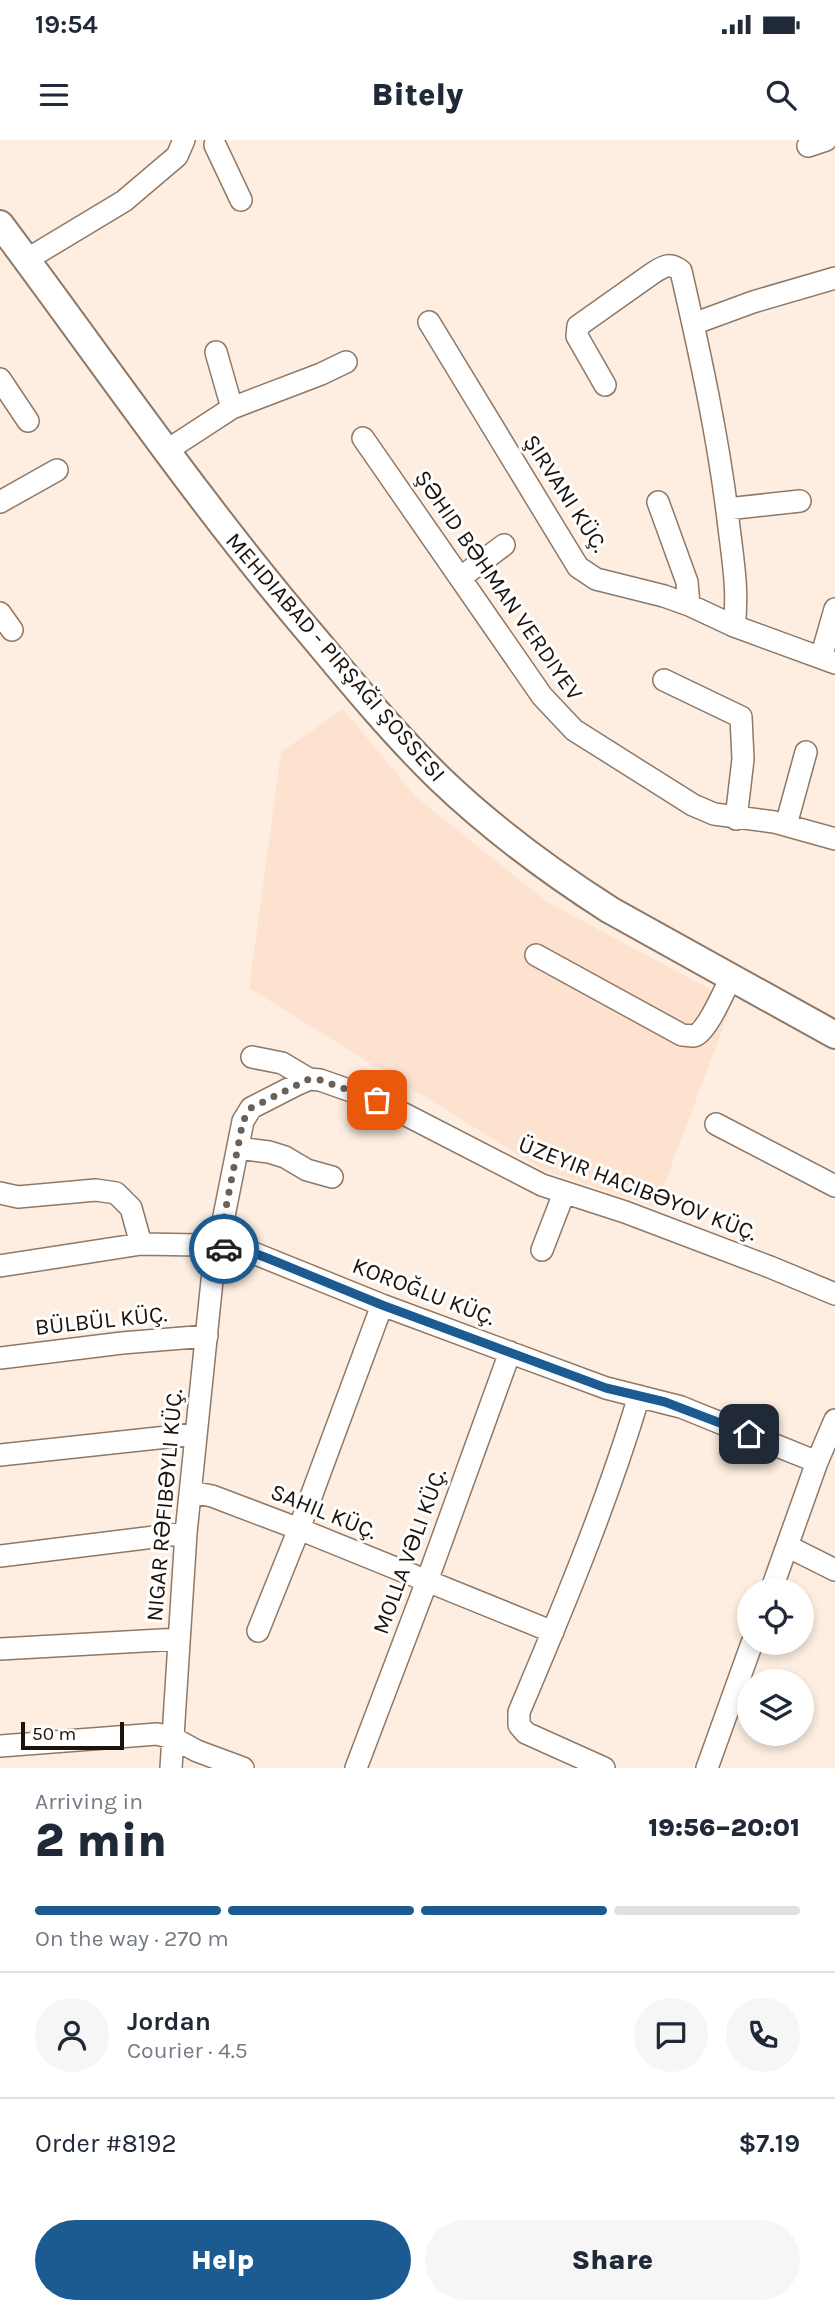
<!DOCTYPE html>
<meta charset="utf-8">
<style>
:root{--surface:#fff;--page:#f6f6f7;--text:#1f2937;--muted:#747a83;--line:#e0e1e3;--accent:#1b5b91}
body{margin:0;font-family:Karla,sans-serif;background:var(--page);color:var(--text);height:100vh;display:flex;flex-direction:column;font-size:26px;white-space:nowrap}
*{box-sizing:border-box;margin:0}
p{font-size:23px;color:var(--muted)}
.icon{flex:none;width:38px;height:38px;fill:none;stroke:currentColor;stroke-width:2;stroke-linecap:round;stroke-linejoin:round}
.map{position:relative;height:1628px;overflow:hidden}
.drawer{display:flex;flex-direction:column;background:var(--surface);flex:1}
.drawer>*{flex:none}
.buttons{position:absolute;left:737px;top:1438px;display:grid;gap:14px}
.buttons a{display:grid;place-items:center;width:77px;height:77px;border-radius:50%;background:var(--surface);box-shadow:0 4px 10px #0003;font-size:35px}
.scale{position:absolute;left:21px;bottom:18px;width:103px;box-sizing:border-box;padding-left:7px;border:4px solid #1c130c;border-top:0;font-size:19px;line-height:24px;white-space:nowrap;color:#1c130c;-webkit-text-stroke:5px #fff;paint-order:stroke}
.pin{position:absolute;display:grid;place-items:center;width:60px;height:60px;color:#fff;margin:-30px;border-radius:14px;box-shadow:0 4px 10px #0006}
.courier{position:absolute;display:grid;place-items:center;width:70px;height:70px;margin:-35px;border:5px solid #1b5b91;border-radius:50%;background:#fff;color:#222;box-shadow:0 2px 9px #0007}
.head em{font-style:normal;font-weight:800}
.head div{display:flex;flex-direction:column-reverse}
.head{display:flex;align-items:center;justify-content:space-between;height:119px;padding:0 35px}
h1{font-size:46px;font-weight:800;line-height:52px}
.bar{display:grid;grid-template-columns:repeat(4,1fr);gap:10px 7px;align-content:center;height:84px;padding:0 35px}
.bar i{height:9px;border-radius:5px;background:var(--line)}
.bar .current{background:var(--accent)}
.bar p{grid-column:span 4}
.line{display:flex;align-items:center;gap:18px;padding:0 35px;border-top:2px solid var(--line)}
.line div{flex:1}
.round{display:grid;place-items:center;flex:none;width:74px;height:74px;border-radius:37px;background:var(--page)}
.action{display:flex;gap:14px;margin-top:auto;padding:14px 35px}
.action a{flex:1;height:80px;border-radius:42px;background:var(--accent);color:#fff;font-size:28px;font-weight:800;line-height:80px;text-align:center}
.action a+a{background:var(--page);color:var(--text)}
.status{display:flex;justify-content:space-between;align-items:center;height:49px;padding:0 35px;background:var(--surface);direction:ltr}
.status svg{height:19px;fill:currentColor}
header{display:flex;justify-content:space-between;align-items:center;height:91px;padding:0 35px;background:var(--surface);font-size:32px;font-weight:800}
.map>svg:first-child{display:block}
</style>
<div class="status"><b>19:54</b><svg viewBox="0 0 49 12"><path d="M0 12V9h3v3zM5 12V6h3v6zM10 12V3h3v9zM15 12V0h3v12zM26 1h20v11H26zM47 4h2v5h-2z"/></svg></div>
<header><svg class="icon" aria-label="menu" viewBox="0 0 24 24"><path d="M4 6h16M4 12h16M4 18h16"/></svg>Bitely<svg class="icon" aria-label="search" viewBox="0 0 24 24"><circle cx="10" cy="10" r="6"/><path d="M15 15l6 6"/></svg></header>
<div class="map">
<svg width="835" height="1628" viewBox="0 0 835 1628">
<rect width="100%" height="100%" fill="#fdeee1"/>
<!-- built -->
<path fill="#fde3cf" d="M343,569L416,657L547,762L712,850L707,861L729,872L656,1067L543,1030L249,848L281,612Z"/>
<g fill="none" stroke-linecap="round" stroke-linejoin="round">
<defs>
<path id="minor" d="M215,5L241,60
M808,6L826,0
M26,120L124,61L177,16L184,0
M429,182L578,427L596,439L664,456L689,465L734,486L835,523
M693,184L753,162L835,138
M216,212L232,268
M0,239L28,281
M605,245L577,196L578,186L653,133C664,126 670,122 681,131C700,214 718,296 728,379C732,415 739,450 734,486
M363,298L542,556L574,590L693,665L714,674L774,682L835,699
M166,311L232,268L321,234L346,222
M0,362L57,330
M658,362L687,442L689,465
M727,369L800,361
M460,438L504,405
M0,473L12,490
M821,518L835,469
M664,540L741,577L743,619L736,679
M786,685L806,612
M536,815L682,895C684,895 692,896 694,896C706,894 725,849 731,838
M252,917L282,923L309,939
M716,984L835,1046
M238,1008L269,1012L285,1017L307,1030L332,1037
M0,1053L18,1057L96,1050L116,1053L131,1068L141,1104
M542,1110L564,1053
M0,1126L141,1104L199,1105L251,1112L382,1165L606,1248L681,1267L817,1322
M0,1218L122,1203L207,1196
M0,1315L195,1294
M191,1352L212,1356L299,1389L553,1492
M787,1406L835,1430
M0,1416L186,1393
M771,1451L817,1322L835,1280
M258,1491L299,1389L382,1165
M0,1509L179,1499
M0,1606L157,1594L173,1598L197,1611L243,1628
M171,1628L186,1393L213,1131L243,981L251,968L296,945L309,939L320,940L377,960L542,1045L625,1072L770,1127L835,1154
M356,1628L427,1441L510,1212
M604,1628L526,1593L519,1585V1572C563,1468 607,1363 639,1256
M707,1628L752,1503"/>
<path id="major" d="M0,84C104,223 202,367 316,500C355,547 395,595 439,638C491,688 549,731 610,770L835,895"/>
</defs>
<!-- minor casing -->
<use href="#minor" stroke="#8f7866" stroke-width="24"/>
<!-- major casing -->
<use href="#major" stroke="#8f7866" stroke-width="30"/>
<!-- minor -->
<use href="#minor" stroke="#fff" stroke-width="21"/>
<!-- major -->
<use href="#major" stroke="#fff" stroke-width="26"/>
</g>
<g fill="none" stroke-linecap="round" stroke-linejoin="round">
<!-- done -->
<path stroke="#6b6057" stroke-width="7" stroke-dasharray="0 12.6" d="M224,1109L218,1108L243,981L251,968L309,939L320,940L377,960"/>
<!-- route -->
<path stroke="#1b5b91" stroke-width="9" d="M224,1109L251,1112L267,1118L382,1165L606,1248L665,1262L749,1294"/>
</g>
<g text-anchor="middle" stroke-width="6" stroke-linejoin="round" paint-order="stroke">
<!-- street labels -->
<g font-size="23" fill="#1c130c" stroke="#fff">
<text transform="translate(566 353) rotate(57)" y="8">ŞIRVANI KÜÇ.</text>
<text transform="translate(499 445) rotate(55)" y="8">ŞƏHID BƏHMAN VERDIYEV</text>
<text transform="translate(336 517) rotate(49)" y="8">MEHDIABAD - PIRŞAĞI ŞOSSESI</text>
<text transform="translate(638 1048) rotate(21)" y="8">ÜZEYIR HACIBƏYOV KÜÇ.</text>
<text transform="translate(424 1151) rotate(21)" y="8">KOROĞLU KÜÇ.</text>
<text transform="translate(101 1180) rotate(-6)" y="8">BÜLBÜL KÜÇ.</text>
<text transform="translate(164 1365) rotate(-85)" y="8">NIGAR RƏFIBƏYLI KÜÇ.</text>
<text transform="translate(324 1371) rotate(22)" y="8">SAHIL KÜÇ.</text>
<text transform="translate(409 1411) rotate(-70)" y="8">MOLLA VƏLI KÜÇ.</text>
</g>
</g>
</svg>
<div class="buttons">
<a><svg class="icon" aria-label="locate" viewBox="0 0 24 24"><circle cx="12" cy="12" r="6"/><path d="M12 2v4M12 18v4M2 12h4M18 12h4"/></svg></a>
<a><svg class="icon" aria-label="layers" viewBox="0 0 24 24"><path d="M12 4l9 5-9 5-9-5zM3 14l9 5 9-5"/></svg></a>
</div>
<div class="scale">50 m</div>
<div class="pin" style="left:377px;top:960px;background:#ea580c"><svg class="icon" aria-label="bag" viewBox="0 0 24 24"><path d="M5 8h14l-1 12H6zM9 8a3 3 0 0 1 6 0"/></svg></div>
<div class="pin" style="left:749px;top:1294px;background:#1f2937"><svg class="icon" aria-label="home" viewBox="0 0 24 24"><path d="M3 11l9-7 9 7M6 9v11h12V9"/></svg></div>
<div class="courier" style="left:224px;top:1109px"><svg class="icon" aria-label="car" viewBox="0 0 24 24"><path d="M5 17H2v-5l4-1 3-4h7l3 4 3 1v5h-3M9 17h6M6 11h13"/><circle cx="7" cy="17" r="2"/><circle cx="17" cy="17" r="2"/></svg></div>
</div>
<section class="drawer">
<div class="head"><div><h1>2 min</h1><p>Arriving in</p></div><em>19:56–20:01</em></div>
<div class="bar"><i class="current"></i><i class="current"></i><i class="current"></i><i></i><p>On the way · 270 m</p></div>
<div class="line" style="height:126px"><a class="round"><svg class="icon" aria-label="person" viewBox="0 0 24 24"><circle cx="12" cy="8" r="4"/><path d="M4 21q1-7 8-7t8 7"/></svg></a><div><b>Jordan</b><p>Courier · 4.5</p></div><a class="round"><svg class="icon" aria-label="chat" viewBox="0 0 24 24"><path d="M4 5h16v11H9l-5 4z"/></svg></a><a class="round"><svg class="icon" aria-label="phone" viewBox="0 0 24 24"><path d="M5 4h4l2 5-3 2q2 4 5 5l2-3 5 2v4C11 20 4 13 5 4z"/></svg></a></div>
<div class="line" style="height:91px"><div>Order #8192</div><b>$7.19</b></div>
<div class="action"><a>Help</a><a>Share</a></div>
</section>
